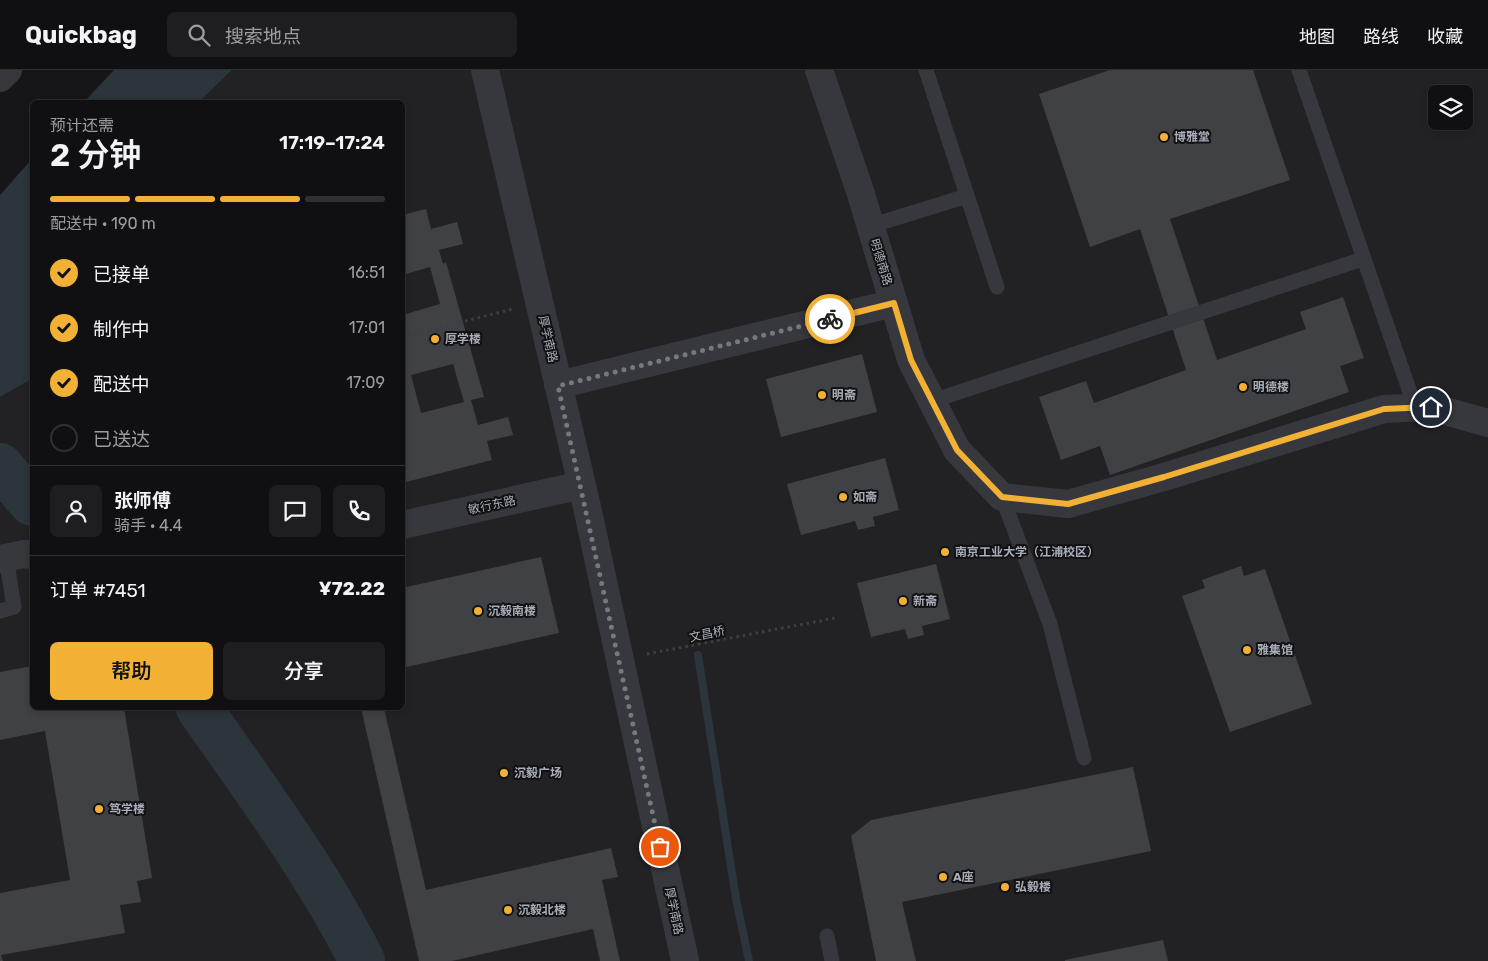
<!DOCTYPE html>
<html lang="zh">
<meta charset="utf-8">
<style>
:root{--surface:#101012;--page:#1e1e20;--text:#f1f3f6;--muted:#9c9d9f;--line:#303032;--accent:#f2b134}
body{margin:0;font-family:Rubik,"Noto Sans SC",sans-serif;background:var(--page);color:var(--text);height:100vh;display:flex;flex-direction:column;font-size:19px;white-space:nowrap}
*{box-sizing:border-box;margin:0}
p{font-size:16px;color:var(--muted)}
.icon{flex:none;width:28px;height:28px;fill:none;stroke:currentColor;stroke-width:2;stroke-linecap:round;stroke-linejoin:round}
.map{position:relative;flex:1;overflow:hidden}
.panel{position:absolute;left:30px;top:30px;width:375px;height:610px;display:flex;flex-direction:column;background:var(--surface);border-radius:8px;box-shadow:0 2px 8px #0003,0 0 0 1px var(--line)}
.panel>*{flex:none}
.buttons{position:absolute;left:1428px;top:15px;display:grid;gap:10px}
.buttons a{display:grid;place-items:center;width:45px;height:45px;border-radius:8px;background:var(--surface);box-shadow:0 2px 8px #0003,0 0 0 1px var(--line);font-size:25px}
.pin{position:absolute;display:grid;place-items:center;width:42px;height:42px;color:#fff;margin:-21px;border:2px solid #fff;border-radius:50%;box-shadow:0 1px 5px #0007}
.courier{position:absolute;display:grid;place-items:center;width:50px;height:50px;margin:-25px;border:4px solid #f2b134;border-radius:50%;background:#fff;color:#222;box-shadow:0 1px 6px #0007}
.headline em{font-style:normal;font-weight:600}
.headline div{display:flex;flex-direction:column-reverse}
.headline{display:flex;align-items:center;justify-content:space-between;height:85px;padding:0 20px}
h1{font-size:32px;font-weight:600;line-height:38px}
.bar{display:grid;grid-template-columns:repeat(4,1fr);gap:8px 5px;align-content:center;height:60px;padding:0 20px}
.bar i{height:6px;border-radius:4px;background:var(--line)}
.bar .on{background:var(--accent)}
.bar p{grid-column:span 4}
.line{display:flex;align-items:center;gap:12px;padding:0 20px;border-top:1px solid var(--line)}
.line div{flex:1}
.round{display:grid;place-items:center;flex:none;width:52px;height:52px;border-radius:8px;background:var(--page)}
ol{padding:0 20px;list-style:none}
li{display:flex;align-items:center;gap:15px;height:55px}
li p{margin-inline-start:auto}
li .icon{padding:5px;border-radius:50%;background:var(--accent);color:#111;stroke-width:4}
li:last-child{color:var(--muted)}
li i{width:28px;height:28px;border:2px solid var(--line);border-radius:50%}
.button{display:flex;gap:10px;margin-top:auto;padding:10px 20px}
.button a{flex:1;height:58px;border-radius:8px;background:var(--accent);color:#111;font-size:20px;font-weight:600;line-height:58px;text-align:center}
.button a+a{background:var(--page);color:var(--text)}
header{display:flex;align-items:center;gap:30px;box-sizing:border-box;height:70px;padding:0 25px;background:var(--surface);border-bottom:1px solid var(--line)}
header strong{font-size:24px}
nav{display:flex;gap:28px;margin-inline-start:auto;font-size:18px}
.search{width:350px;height:45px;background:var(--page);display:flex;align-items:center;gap:12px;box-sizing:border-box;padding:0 18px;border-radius:8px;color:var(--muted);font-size:19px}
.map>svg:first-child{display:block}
</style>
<header>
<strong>Quickbag</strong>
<div class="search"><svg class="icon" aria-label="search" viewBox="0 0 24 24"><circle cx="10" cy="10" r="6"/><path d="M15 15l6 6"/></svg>搜索地点</div>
<nav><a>地图</a><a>路线</a><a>收藏</a></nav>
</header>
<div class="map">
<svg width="1488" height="891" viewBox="0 0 1488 891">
<rect width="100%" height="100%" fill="#161618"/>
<!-- built -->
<path fill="#222225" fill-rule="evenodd" d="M232,0H1488V891H0V327L32,309V638H402V32H199ZM1436,24H1464V51H1436Z"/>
<!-- water -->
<path fill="#2c353c" d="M114,0H232L199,32H84Z
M32,89V309L0,327V125Z"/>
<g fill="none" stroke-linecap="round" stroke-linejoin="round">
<!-- stream -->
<path stroke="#2c353c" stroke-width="8" d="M698,585L736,829L749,891"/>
<!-- river -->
<path stroke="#2c353c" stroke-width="46" d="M0,396L32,433
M199,638C256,720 317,801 362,891"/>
</g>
<!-- building -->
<path fill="#404145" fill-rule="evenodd" d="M1110,0H1253L1290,110L1170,149L1217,290L1306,259L1300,242L1343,227L1364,288L1340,296L1349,322L1110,405L1100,376L1061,390L1039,327L1086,311L1094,333L1186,300L1140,159L1090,177L1039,24Z
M426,139L431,159L457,152L463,174L439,180L443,194L446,192L484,327L471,330L478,355L508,347L513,365L487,371L492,390L402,413V245L440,234L430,197L402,205V145ZM453,294L464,332L421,343L411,305Z
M862,284L877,342L781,367L766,309Z
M885,388L899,440L873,447L875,456L858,460L855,451L801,465L787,414Z
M541,487L559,563L402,598V518Z
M936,494L950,549L922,556L924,565L908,569L905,559L871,567L857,513Z
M1241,496L1244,506L1265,499L1312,634L1230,662L1182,526L1205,518L1202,510Z
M32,596V638H124L152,808L137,811L141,832L120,835L125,863L1,885L3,891H0V823L70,810L45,661L0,670V602Z
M361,638H384L426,820L611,778L618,807L602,810L620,891H600L593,859L452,891H419Z
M1133,697L1151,781L902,832L916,891H876L851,766L871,750Z
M1163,870L1168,891H1065V890Z"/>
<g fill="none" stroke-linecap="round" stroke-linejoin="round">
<!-- path -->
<path stroke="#3d3f44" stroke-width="3" stroke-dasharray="2.5 4" stroke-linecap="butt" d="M402,267L513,239
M647,584L835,548"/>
<!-- lane -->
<path stroke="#37383d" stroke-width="15" d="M926,0L997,217
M1299,0L1415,337
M870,156L967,126
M932,331L1363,189
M1002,427L1050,554L1084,688
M0,541L14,537L6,487
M827,866L832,891"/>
<!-- street -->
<path stroke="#37383d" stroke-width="28" d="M485,0L587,437L685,891
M819,0L860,121L911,290L957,380L1002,427L1068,434L1164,407L1384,339L1431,337L1488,353
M0,8L8,0
M558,315L894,233
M402,455L582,415
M0,489L24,484L32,485"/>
</g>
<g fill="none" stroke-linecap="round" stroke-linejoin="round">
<!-- done -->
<path stroke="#757880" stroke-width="5" stroke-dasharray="0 9" d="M660,777L558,316L830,249"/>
<!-- route -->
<path stroke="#f2b134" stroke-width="6" d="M830,249L894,233L911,290L957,380L1002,427L1068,434L1164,407L1384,339L1431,337"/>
</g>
<!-- markers -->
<g fill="#f2b134" stroke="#111113" stroke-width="2">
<circle cx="1164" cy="67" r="5"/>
<circle cx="435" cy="269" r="5"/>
<circle cx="1243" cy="317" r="5"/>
<circle cx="822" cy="325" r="5"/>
<circle cx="843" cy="427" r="5"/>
<circle cx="945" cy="482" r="5"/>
<circle cx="903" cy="531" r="5"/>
<circle cx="478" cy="541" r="5"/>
<circle cx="1247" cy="580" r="5"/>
<circle cx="504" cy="703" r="5"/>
<circle cx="99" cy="739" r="5"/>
<circle cx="943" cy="807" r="5"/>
<circle cx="1005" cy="817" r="5"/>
<circle cx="508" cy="840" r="5"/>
</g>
<g text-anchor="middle" stroke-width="4" stroke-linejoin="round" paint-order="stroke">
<!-- poi labels -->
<g font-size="12" font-weight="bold" fill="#a8adb8" stroke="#111113" text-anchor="start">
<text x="1174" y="71">博雅堂</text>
<text x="445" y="273">厚学楼</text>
<text x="1253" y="321">明德楼</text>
<text x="832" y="329">明斋</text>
<text x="853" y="431">如斋</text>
<text x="955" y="486">南京工业大学（江浦校区）</text>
<text x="913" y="535">新斋</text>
<text x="488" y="545">沉毅南楼</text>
<text x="1257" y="584">雅集馆</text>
<text x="514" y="707">沉毅广场</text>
<text x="109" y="743">笃学楼</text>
<text x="953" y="811">A座</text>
<text x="1015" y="821">弘毅楼</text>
<text x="518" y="844">沉毅北楼</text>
</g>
<!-- street labels -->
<g font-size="12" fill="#a8adb8" stroke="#111113">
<text transform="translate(881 192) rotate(73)" y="4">明德南路</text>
<text transform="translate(548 269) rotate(77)" y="4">厚学南路</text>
<text transform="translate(492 435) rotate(-12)" y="4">敏行东路</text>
<text transform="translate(707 564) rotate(-12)" y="4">文昌桥</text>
<text transform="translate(674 841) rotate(78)" y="4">厚学南路</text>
</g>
</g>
</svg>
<div class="buttons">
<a><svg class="icon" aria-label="layers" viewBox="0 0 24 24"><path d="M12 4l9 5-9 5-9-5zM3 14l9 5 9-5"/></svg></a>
</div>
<div class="pin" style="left:660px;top:777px;background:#ea580c"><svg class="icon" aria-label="bag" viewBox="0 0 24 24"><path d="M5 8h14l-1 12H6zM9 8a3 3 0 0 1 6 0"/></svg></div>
<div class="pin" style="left:1431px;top:337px;background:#1f2937"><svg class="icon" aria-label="home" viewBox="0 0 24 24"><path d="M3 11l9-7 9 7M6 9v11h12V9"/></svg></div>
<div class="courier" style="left:830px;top:249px"><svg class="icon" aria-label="bike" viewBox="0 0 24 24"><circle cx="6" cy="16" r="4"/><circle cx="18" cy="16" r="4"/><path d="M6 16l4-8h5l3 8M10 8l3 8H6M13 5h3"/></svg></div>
<section class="panel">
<div class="headline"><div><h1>2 分钟</h1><p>预计还需</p></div><em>17:19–17:24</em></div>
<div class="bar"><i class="on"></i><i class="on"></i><i class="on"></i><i></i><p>配送中 · 190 m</p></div>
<ol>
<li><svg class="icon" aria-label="check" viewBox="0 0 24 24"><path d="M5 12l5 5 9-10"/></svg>已接单<p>16:51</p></li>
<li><svg class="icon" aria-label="check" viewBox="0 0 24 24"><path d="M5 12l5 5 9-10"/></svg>制作中<p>17:01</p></li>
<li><svg class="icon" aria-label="check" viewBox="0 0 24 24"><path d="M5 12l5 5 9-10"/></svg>配送中<p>17:09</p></li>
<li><i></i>已送达</li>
</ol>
<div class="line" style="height:90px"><a class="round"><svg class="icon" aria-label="person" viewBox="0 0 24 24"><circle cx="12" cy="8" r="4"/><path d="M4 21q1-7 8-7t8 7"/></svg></a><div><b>张师傅</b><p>骑手 · 4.4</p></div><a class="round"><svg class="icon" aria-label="chat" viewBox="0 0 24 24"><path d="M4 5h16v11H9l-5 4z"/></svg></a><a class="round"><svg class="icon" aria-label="phone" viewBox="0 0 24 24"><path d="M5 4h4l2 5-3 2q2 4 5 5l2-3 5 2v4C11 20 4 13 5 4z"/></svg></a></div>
<div class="line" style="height:65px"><div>订单 #7451</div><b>¥72.22</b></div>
<div class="button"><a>帮助</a><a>分享</a></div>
</section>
</div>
